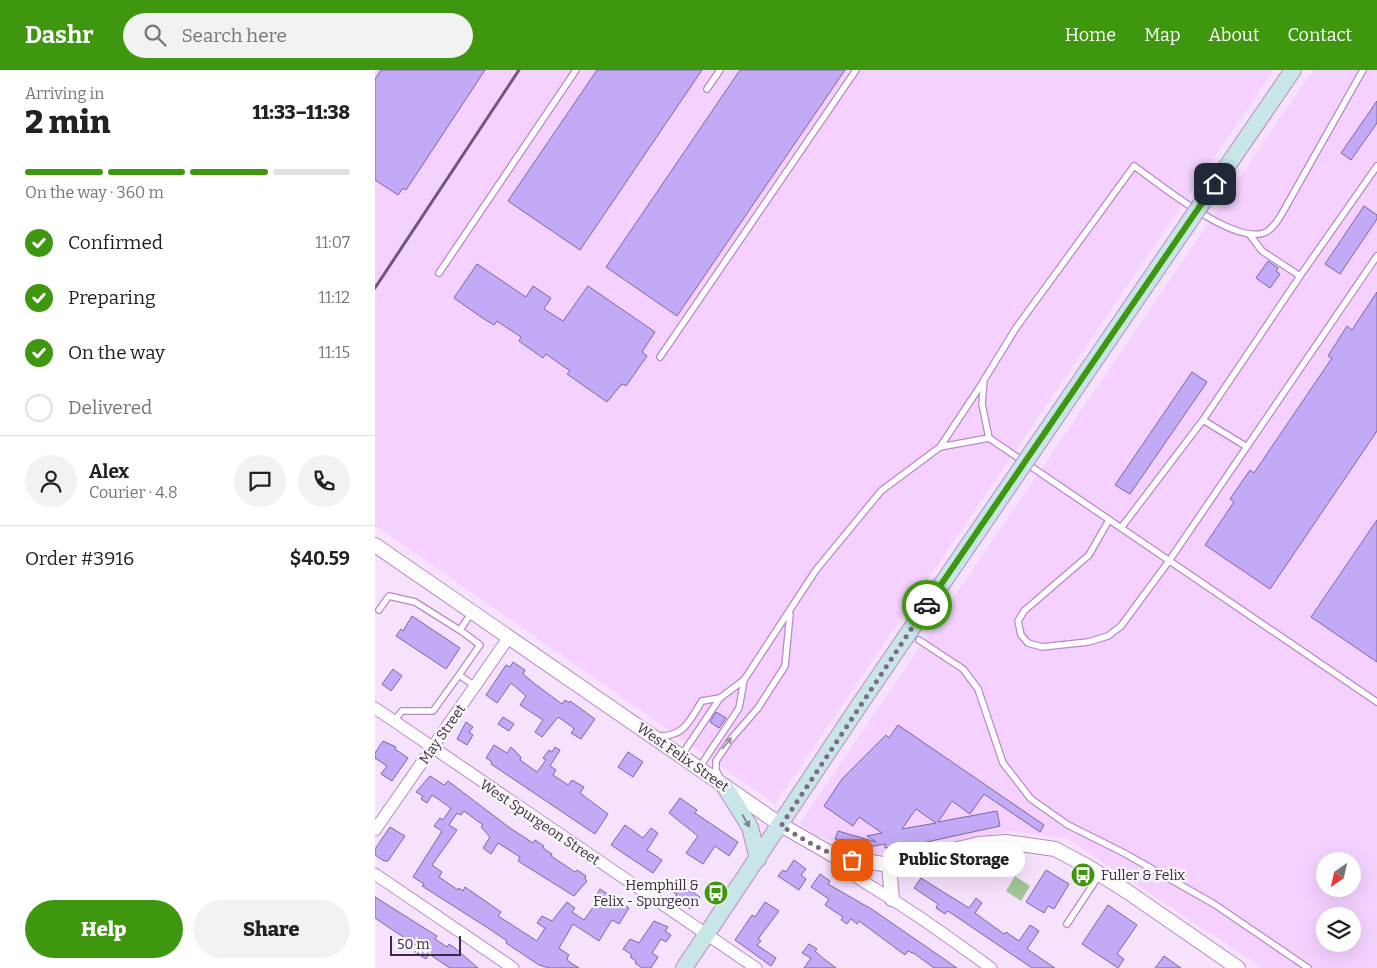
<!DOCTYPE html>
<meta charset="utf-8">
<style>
:root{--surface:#fff;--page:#f2f2f2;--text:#222;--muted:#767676;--line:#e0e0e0;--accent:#3f9710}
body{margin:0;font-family:Bitter,serif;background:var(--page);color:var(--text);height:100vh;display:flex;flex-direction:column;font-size:19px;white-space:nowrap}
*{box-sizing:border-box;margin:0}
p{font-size:16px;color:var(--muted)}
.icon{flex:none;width:28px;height:28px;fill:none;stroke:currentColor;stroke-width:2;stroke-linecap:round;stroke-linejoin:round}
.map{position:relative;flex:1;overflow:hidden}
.details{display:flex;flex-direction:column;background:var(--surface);width:375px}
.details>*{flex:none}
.needle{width:32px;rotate:214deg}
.tools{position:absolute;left:941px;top:782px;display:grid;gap:10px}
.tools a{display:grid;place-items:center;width:45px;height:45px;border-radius:50%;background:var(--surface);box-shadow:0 5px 20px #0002;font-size:25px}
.scale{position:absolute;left:15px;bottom:12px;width:71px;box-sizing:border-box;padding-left:5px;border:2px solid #3e2944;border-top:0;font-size:14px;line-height:18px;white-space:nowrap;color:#3e2944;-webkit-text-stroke:4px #f7f8f7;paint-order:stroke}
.pin{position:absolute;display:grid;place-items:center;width:42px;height:42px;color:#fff;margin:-21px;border-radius:10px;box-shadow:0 2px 8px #0006}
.courier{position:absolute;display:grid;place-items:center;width:50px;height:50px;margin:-25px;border:4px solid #3f9710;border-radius:50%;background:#fff;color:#222;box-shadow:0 1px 6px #0007}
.bubble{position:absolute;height:35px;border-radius:18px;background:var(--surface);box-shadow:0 5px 20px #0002;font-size:16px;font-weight:800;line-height:35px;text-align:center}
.headline em{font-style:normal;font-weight:800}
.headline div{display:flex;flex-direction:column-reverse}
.headline{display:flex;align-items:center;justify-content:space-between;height:85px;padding:0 25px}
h1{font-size:32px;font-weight:800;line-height:38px}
.bar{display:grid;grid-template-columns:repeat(4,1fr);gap:8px 5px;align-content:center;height:60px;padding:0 25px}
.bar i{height:6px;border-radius:4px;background:var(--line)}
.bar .active{background:var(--accent)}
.bar p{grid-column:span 4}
.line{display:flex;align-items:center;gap:12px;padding:0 25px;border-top:1px solid var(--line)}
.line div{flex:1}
.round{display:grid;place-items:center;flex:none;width:52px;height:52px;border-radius:26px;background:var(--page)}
ol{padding:0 25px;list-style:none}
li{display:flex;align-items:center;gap:15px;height:55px}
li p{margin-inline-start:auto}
li .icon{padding:5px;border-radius:50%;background:var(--accent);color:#fff;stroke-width:4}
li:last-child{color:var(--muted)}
li i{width:28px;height:28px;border:2px solid var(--line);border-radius:50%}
.action{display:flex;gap:10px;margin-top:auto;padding:10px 25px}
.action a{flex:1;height:58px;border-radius:30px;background:var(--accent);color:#fff;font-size:20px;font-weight:800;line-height:58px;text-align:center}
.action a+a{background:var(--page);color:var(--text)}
header{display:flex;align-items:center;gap:30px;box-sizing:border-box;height:70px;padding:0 25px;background:var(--accent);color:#fff}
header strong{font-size:24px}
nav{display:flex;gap:28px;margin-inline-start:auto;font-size:18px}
.search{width:350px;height:45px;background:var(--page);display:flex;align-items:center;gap:12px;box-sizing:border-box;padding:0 18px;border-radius:28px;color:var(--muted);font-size:19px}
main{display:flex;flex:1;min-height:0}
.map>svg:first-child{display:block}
</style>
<header>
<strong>Dashr</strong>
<div class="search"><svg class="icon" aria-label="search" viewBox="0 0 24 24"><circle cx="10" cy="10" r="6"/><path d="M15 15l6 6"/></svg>Search here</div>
<nav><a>Home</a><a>Map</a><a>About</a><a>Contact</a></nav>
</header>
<main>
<section class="details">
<div class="headline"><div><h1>2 min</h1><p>Arriving in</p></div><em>11:33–11:38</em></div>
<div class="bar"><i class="active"></i><i class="active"></i><i class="active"></i><i></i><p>On the way · 360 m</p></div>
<ol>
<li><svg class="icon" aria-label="check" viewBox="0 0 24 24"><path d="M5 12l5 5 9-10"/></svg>Confirmed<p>11:07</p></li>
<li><svg class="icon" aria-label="check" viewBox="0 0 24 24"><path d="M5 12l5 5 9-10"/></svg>Preparing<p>11:12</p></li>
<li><svg class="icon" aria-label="check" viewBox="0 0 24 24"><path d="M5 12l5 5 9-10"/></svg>On the way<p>11:15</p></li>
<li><i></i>Delivered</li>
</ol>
<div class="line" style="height:90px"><a class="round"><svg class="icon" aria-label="person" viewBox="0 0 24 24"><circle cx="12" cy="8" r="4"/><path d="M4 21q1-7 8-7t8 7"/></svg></a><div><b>Alex</b><p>Courier · 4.8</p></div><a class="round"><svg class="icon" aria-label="chat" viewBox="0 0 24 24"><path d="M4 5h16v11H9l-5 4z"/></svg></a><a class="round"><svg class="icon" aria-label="phone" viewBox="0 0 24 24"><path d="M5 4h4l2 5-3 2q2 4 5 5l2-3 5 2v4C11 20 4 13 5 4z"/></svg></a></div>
<div class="line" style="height:65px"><div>Order #3916</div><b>$40.59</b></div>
<div class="action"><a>Help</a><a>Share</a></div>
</section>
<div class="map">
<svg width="1002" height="898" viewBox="0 0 1002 898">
<rect width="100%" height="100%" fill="#f7e2fe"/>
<!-- built -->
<path fill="#f4d1fe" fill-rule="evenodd" d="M0,0H899L400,734L0,455Z
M938,0H1002V898H888L691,768L633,761L545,779L503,784L441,766L425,753ZM950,791H978V819H950ZM950,846H978V874H950Z"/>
<!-- green -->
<path fill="#a1c596" d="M640,806L655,816L646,831L631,821Z"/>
<!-- building -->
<path fill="#c2aaf6" stroke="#7c65ab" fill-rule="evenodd" d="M6,0H110L31,120L28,118L23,125L0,110V9Z
M222,0H327L205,180L133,131Z
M365,0H470L302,246L231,197Z
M1002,31V53L976,90L966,83Z
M989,136L1002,145V149L965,204L950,194Z
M893,191L903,198L901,201L905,204L895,218L881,208Z
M102,194L151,227L158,216L176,228L169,239L188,251L213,216L280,262L267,282L272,286L251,316L248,314L245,316L232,332L192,304L195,301L171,284L168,288L144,271L146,267L122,251L119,255L106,247L79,228Z
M1002,222V361L895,519L830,475L859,432L855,429L875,400L879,403L957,288L953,286L972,256L977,260Z
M817,302L832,312L755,424L740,415Z
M1002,450V592L936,547Z
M37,546L85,578L71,599L21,566L26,559L28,561Z
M138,592L150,600L148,604L160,614L187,634L190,630L194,633L195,631L220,649L206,669L196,663L199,659L196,656L183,647L167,667L160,662L168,650L145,635L151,626L136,613L122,633L111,625L131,595L135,597Z
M18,599L27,606L16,621L7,614Z
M341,642L351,648L344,658L335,652Z
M128,647L139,654L134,661L123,654Z
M91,652L98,657L94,662L98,665L92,675L82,669Z
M523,655L669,755L665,762L609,724L595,744L577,731L563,752L622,741L625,756L524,778V776L510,778V774L489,778L460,769L463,761L501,772L492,766L507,763L484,747L478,756L449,736L467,709L511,665L514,668ZM541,739L561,753L527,759Z
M8,671L21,677L20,679L33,688L17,711L6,704L12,696L0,688V683Z
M119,675L132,683L136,677L146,687L145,690L162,702L171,690L168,688L174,680L177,682L180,677L185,680L175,696L181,700L178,705L193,715L197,710L209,717L205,723L233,744L220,764L116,694L117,692L111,688Z
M253,682L268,692L258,707L243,697Z
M55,706L69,715L73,711L135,758L158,773L160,770L169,776L168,778L177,784L176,786L200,802L202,800L211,806L210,809L212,811L199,826L143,791L145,787L123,773L116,784L108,778L115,767L106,757L108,755L89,741L86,745L82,743L74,755L82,760L57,795L67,802L64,807L83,820L84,818L88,821L90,817L126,842L123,846L162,871L170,858L162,853L167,846L177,851L192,832L200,838L197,842L209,850L221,833L218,831L225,819L254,838L244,854L237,850L224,871L198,854L184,878L194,885L192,888L193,891L204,898H174L164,895L131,873L132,871L113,858L47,816L49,814L38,807L67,761L59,756L65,748L68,750L76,738L57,725L52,733L46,729L48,726L41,722Z
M305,728L322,740L320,743L363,772L354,786L340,776L328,794L311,783L323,766L294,743Z
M250,755L268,768L276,758L283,763L272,780L287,790L278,803L236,775Z
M15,757L30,766L13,791H9L0,785V779Z
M419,790L431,799L426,805L431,809L424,820L403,806L408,800L411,802Z
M671,800L694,814L679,839L673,836L669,843L651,832Z
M445,804L455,811L453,814L498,840L582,898H559L540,884L533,881L530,885L484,851L482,854L476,849L472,854L466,850L468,847L450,835L454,829L436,817Z
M546,808L594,838L601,828L607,833L600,843L629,864L631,862L644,871L655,855L664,861L652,879L680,898H657L573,841L570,844L561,838L563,834L539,818Z
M305,813L325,827L315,839L299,828L302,824L299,823Z
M0,827L62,866L60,869L72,877L74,874L80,878L103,898H75L54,884L51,889L40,882L43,877L0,848Z
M390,832L404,841L383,869L386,871L382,875L401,888L396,896L360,870L377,845L380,847Z
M733,835L762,855L742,884L749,889L743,898L707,874Z
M279,851L293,857L290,861L296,865L291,872L286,869L277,883L283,887L276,898H267L260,893L261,891L255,887L257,885L248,879L255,869L264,873Z
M434,874L442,879L440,881L449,889L461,898H429L436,888L427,883Z
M789,886L806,898H780Z"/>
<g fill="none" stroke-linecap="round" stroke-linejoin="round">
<defs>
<path id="service" d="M988,0L905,147C901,153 895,161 889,163C857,174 785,114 759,96L641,258L609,310L607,334L614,368L1002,632
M332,19L345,0
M64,203L201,0
M925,206L1002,96
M285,287L481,0
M828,350L872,377
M565,377L608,312
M734,450L714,485L649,541L643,551L646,565L653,573L667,577L713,572L733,566L746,556L794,491L1002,186
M746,458L828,350L925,206L887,181L875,165
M4,540L14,526L40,532L86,561
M97,542L85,560L105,575L84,605L100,616
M544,570L588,599L603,619L628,693L656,729L693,755L749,783L839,834L933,898
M19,651L27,641H58L84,605
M282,666C310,667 314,651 327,631L345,628
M306,686L345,628L369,610L441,500L506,421L565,377L614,368
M324,698L364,638L369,610
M345,708L341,700V691L356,669L383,638L410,596L415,544
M692,854L725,804"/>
<path id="minor" d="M0,638L381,898
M0,760L134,567
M460,786C477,807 496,816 518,830C552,851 584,875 616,898
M0,804L138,898"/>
<path id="tertiary" d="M0,475L406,755L460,786L514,795L604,774L631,772L680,779L712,796L753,822L863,898
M514,795L517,829"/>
<path id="secondary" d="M840,114L918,0
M350,717L375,757L383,789
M309,898L483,637"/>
</defs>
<!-- service casing -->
<use href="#service" stroke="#ba88c9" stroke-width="8"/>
<!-- minor casing -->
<use href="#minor" stroke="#ba88c9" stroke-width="13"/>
<!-- tertiary casing -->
<use href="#tertiary" stroke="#ba88c9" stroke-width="16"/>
<!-- secondary casing -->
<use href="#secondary" stroke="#ba88c9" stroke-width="18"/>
<!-- service -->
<use href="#service" stroke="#fff" stroke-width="5.5"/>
<!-- minor -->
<use href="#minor" stroke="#fff" stroke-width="11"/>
<!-- tertiary -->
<use href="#tertiary" stroke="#fff" stroke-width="14"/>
<!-- secondary -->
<use href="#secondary" stroke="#c8e6e7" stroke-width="16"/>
<!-- rail -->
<path stroke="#6e5975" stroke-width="3" d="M0,218L144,0"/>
<defs>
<path id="secondary-bridge" d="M483,637L840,114"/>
</defs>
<!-- secondary-bridge casing -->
<use href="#secondary-bridge" stroke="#ba88c9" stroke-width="18" stroke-linecap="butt"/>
<!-- secondary-bridge -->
<use href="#secondary-bridge" stroke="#c8e6e7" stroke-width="16"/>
</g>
<!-- one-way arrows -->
<defs><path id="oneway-solid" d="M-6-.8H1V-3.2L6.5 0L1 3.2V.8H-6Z" transform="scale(1.25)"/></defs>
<use fill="#9e94a2" href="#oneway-solid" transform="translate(352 673) rotate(-51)"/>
<use fill="#838896" href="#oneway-solid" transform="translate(371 751) rotate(60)"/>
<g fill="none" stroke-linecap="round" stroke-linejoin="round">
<!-- done -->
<path stroke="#7f6a85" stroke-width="5" stroke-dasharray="0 9" d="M477,790C450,784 429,769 406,756L552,535"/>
<!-- route -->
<path stroke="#3f9710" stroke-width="6" d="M552,535L840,114"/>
</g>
<!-- icons -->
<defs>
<symbol id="bus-disc" viewBox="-11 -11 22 22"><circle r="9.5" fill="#3f9710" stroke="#f7f8f7"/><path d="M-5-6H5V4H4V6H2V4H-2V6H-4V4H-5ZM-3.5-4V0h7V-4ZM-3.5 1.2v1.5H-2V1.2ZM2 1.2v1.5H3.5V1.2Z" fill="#fff"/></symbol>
</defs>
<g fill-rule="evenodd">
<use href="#bus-disc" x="694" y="791" width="28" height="28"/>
<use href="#bus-disc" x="327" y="809" width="28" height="28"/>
</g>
<g text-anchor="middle" stroke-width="4.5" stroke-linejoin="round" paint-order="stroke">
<!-- street labels -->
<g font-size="14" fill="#3e2944" stroke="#f7f8f7">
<text transform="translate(67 664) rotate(-55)" y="5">May Street</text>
<text transform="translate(308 687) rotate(35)" y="5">West Felix Street</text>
<text transform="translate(165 752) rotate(34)" y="5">West Spurgeon Street</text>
</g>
<!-- poi labels -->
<g font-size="14" fill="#3e2944" stroke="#f7f8f7" text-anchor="start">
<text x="726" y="810">Fuller &amp; Felix</text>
<text x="324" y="820" text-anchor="end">Hemphill &amp;<tspan x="324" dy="16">Felix - Spurgeon</tspan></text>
</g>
</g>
</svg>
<div class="tools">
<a><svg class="needle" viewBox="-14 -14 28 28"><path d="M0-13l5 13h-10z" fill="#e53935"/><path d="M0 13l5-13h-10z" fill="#767676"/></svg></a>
<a><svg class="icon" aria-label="layers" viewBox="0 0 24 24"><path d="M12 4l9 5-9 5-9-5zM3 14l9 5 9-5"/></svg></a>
</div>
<div class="scale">50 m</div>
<div class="pin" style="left:477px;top:790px;background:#ea580c"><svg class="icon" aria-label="bag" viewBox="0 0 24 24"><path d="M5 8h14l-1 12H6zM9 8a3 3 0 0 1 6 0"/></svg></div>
<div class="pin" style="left:840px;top:114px;background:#1f2937"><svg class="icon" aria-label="home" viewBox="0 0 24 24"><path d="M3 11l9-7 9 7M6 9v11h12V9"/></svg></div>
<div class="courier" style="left:552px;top:535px"><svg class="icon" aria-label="car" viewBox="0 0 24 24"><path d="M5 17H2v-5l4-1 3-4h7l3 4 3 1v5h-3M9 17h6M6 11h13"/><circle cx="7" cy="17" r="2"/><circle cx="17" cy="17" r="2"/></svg></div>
<div class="bubble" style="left:508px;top:772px;width:142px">Public Storage</div>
</div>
</main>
